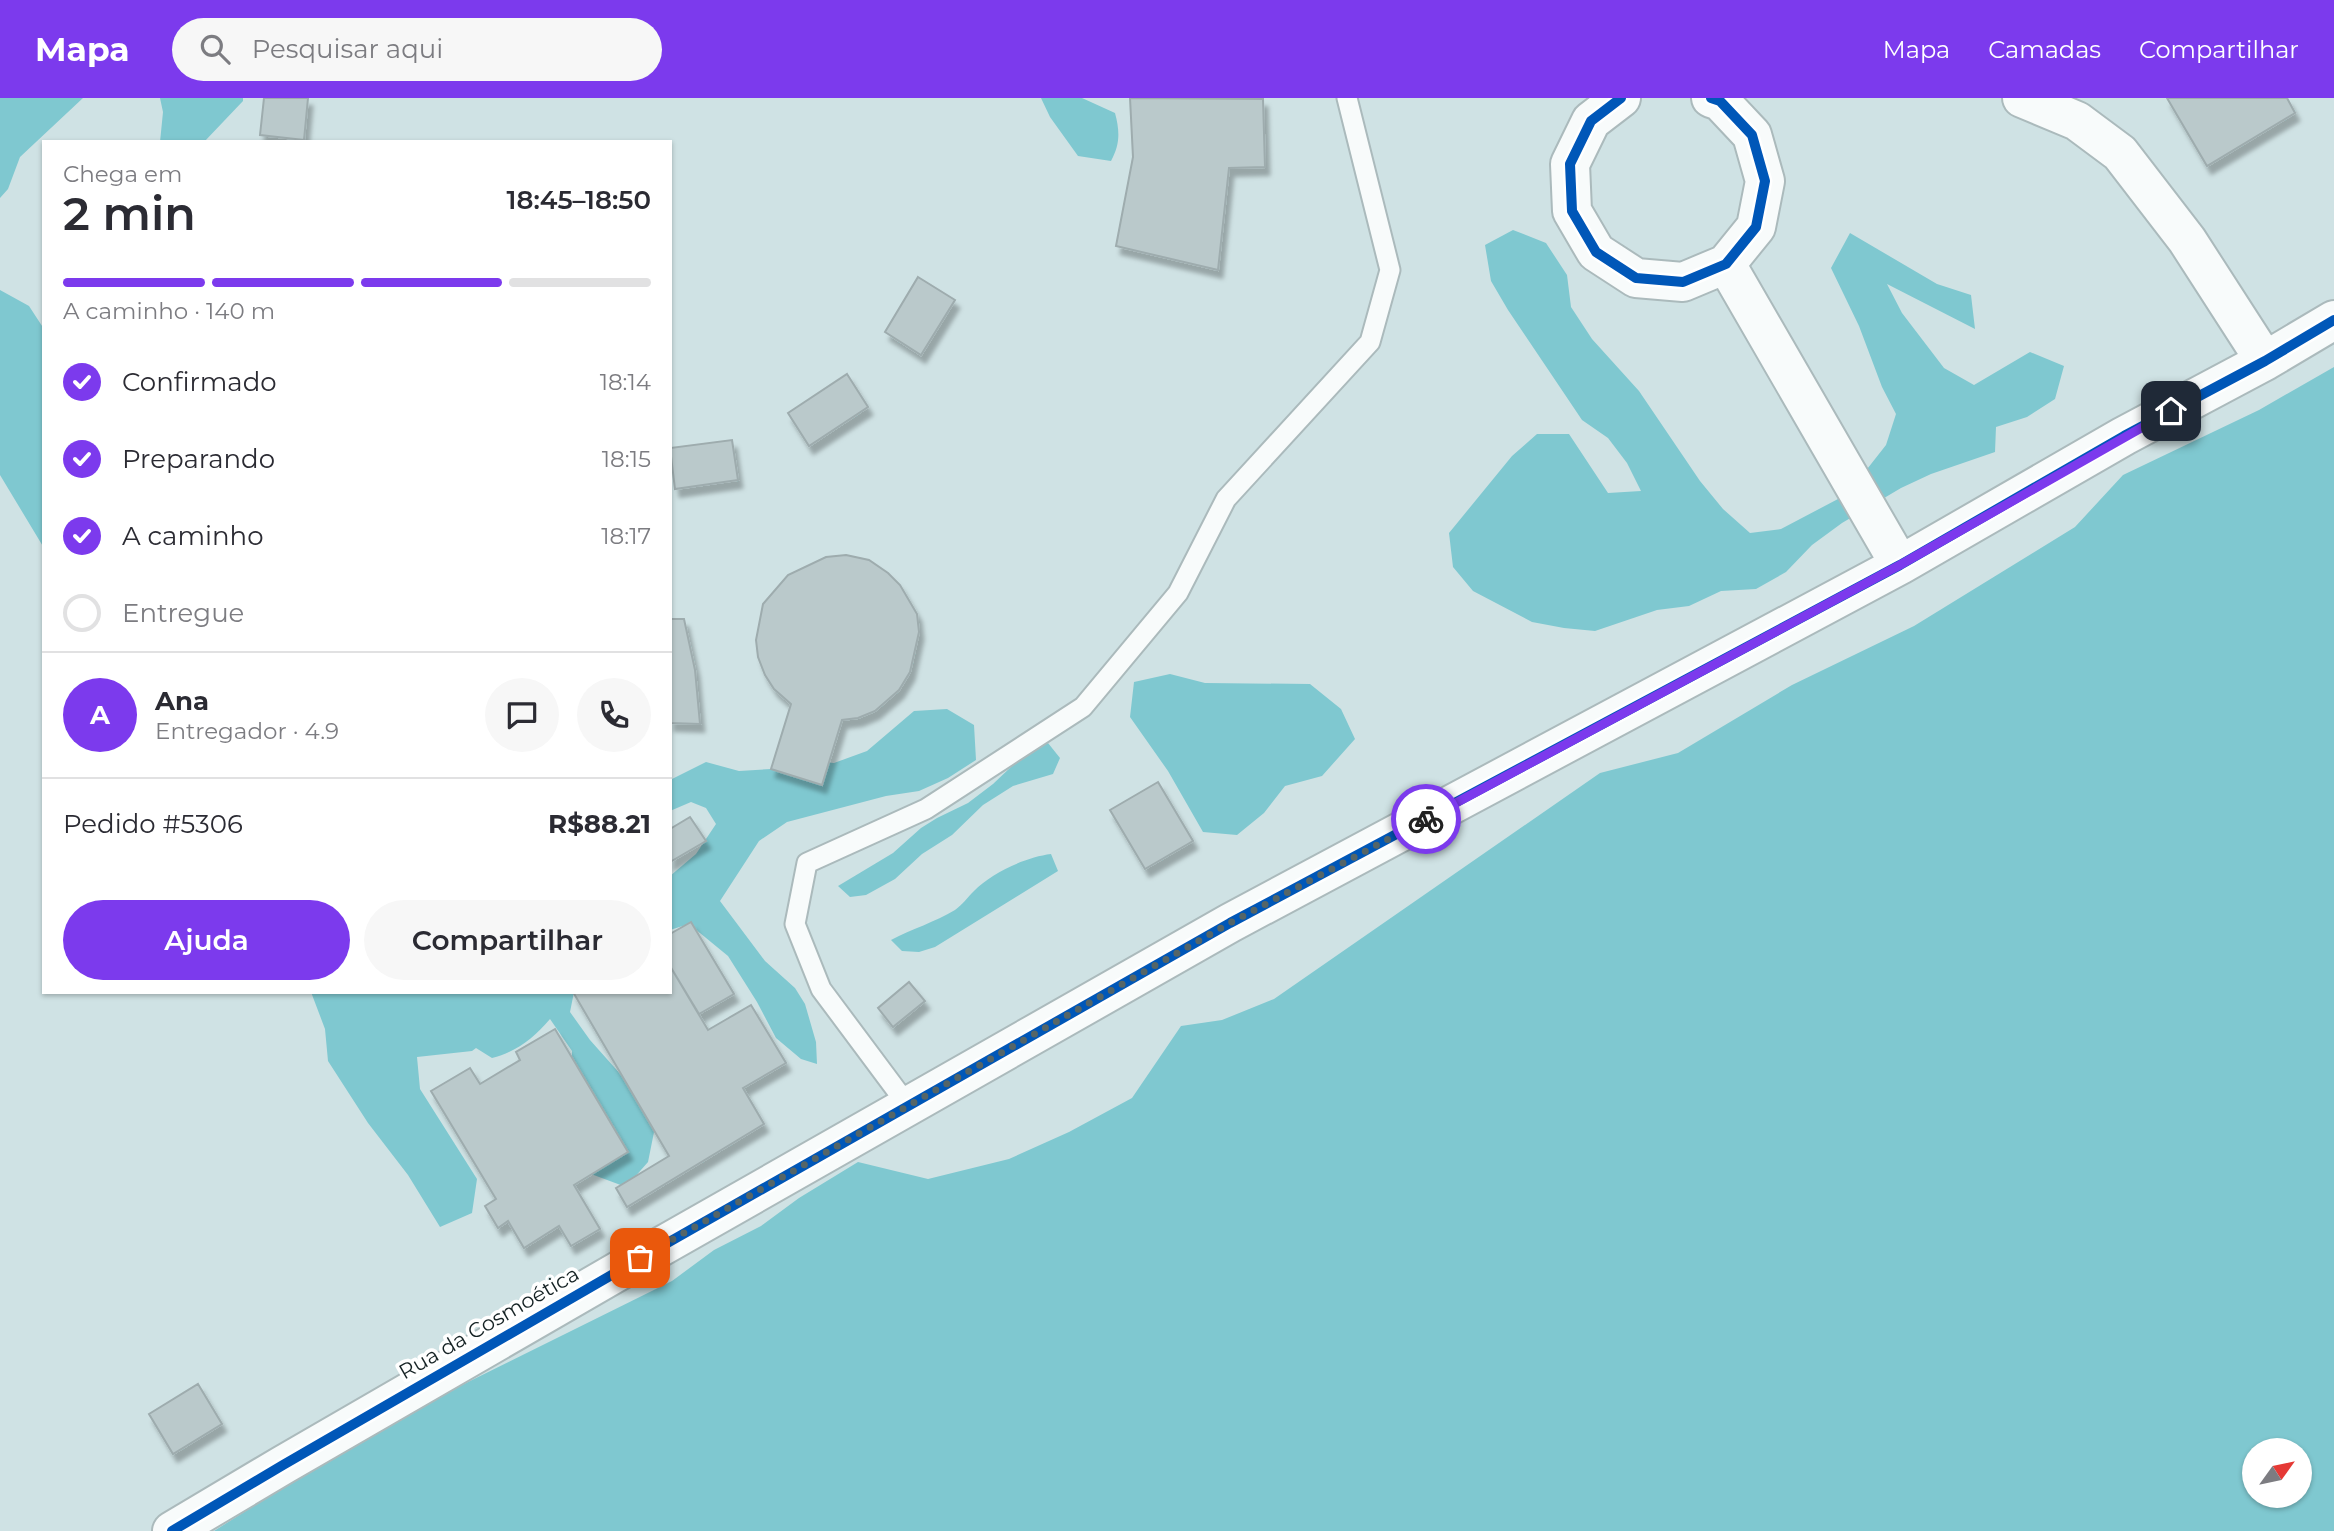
<!DOCTYPE html>
<html lang="pt">
<meta charset="utf-8">
<style>
:root{--surface:#fff;--page:#f7f7f7;--text:#2b2b33;--muted:#7c7c81;--line:#e1e1e2;--accent:#7c3aed}
body{margin:0;font-family:Montserrat,sans-serif;background:var(--page);color:var(--text);height:100vh;display:flex;flex-direction:column;font-size:26px;white-space:nowrap}
*{box-sizing:border-box;margin:0}
p{font-size:23px;color:var(--muted)}
.icon{flex:none;width:38px;height:38px;fill:none;stroke:currentColor;stroke-width:2;stroke-linecap:round;stroke-linejoin:round}
.map{position:relative;flex:1;overflow:hidden}
.details{position:absolute;left:42px;top:42px;width:630px;height:854px;display:flex;flex-direction:column;background:var(--surface);border-radius:0px;box-shadow:0 2px 5px #0004}
.details>*{flex:none}
.needle{width:46px;rotate:57deg}
.tools{position:absolute;left:2242px;top:1340px;display:grid;gap:14px}
.tools a{display:grid;place-items:center;width:70px;height:70px;border-radius:50%;background:var(--surface);box-shadow:0 2px 5px #0004;font-size:35px}
.pin{position:absolute;display:grid;place-items:center;width:60px;height:60px;color:#fff;margin:-30px;border-radius:14px;box-shadow:0 4px 10px #0006}
.courier{position:absolute;display:grid;place-items:center;width:70px;height:70px;margin:-35px;border:5px solid #7c3aed;border-radius:50%;background:#fff;color:#222;box-shadow:0 2px 9px #0007}
.summary em{font-style:normal;font-weight:600}
.summary div{display:flex;flex-direction:column-reverse}
.summary{display:flex;align-items:center;justify-content:space-between;height:119px;padding:0 21px}
h1{font-size:46px;font-weight:600;line-height:52px}
.bar{display:grid;grid-template-columns:repeat(4,1fr);gap:10px 7px;align-content:center;height:84px;padding:0 21px}
.bar i{height:9px;border-radius:5px;background:var(--line)}
.bar .active{background:var(--accent)}
.bar p{grid-column:span 4}
.line{display:flex;align-items:center;gap:18px;padding:0 21px;border-top:2px solid var(--line)}
.line div{flex:1}
.round{display:grid;place-items:center;flex:none;width:74px;height:74px;border-radius:37px;background:var(--page)}
ol{padding:0 21px;list-style:none}
li{display:flex;align-items:center;gap:21px;height:77px}
li p{margin-inline-start:auto}
li .icon{padding:7px;border-radius:50%;background:var(--accent);color:#fff;stroke-width:4}
li:last-child{color:var(--muted)}
li i{width:38px;height:38px;border:4px solid var(--line);border-radius:50%}
.button{display:flex;gap:14px;margin-top:auto;padding:14px 21px}
.button a{flex:1;height:80px;border-radius:42px;background:var(--accent);color:#fff;font-size:28px;font-weight:600;line-height:80px;text-align:center}
.button a+a{background:var(--page);color:var(--text)}
header{display:flex;align-items:center;gap:42px;box-sizing:border-box;height:98px;padding:0 35px;background:var(--accent);color:#fff}
header strong{font-size:33px}
nav{display:flex;gap:38px;margin-inline-start:auto;font-size:24px}
.search{width:490px;height:63px;background:var(--page);display:flex;align-items:center;gap:18px;box-sizing:border-box;padding:0 24px;border-radius:38px;color:var(--muted);font-size:26px}
.map>svg:first-child{display:block}
</style>
<header>
<strong>Mapa</strong>
<div class="search"><svg class="icon" aria-label="search" viewBox="0 0 24 24"><circle cx="10" cy="10" r="6"/><path d="M15 15l6 6"/></svg>Pesquisar aqui</div>
<nav><a>Mapa</a><a>Camadas</a><a>Compartilhar</a></nav>
</header>
<div class="map">
<svg width="2334" height="1433" viewBox="0 0 2334 1433">
<defs>
<filter id="shadow"><feDropShadow dx="4.5" dy="8" stdDeviation="2" flood-color="#0004"/></filter>
</defs>
<rect width="100%" height="100%" fill="#cfe2e4"/>
<!-- forest -->
<path fill="#7fc8d0" fill-rule="evenodd" d="M0,0H83L20,59L8,91L0,100Z
M160,0H243V3L204,44H160L163,14Z
M1041,0H1082L1115,15C1120,34 1120,46 1111,63L1078,58L1050,19Z
M1513,132L1546,145L1567,177L1571,209L1592,241L1639,293L1700,383L1723,411L1750,435L1781,431L1838,401L1864,375L1886,347L1896,316L1882,289L1859,228L1831,170L1850,135L1937,186L1971,197L1975,231L1887,186L1902,215L1944,270L1974,287L2030,254L2064,268L2055,301L2027,319L1996,329L1995,354L1931,376L1901,390L1842,425L1812,447L1786,474L1756,491L1721,493L1689,508L1657,512L1595,533L1564,530L1532,524L1473,493L1453,469L1449,435L1512,358L1537,336H1569L1608,395L1641,393L1627,365L1608,340L1582,322L1508,212L1491,183L1485,147Z
M0,192L29,208L44,231V450L0,377Z
M2334,269V1433H214L383,1326L672,1183L714,1152L761,1128L799,1100L858,1064L928,1081L1009,1061L1069,1034L1132,1000L1181,928L1222,922L1274,901L1600,675L1678,655L1792,587L1914,528L2075,429L2123,377L2259,312ZM2254,1353H2300V1398H2254Z
M1170,576L1205,585L1310,586L1341,611L1355,641L1322,678L1285,688L1264,715L1237,737L1203,734L1168,673L1130,619L1134,584Z
M947,611L974,627L976,662L948,680L919,693L886,698L787,724L759,743L720,803L765,863L795,890L805,906L816,944L817,966L801,961L776,940L757,904L728,858L689,826L670,832V778L696,756L716,726L706,710L691,704L670,713V682L706,664L739,673L771,671L800,662L834,665L867,653L914,613Z
M1048,645L1060,660L1053,676L1013,688L983,707L952,737L922,756L895,781L866,797L850,799L838,788L893,755L921,730L937,720L968,705L993,686L1031,650Z
M1051,756L1058,773L935,849L919,854L902,853L891,842C912,831 935,824 955,812C963,806 967,800 974,793C991,775 1026,759 1051,756Z
M311,894H574L570,914L590,942L638,996L655,1029L648,1064L626,1089L591,1076L572,969V953L550,921C534,940 516,954 492,960L476,950L472,953L417,959L420,991L477,1081L472,1115L440,1129L408,1077L368,1025L328,963L325,931Z"/>
<!-- building -->
<path fill="#bac9cb" stroke="#9eacae" stroke-width="2" filter="url(#shadow)" d="M264,0H308L304,42L260,37Z
M1130,0L1263,1L1265,69L1229,70L1218,172L1116,148L1133,59Z
M2167,0H2287L2295,15L2207,68Z
M918,179L955,202L921,257L885,234Z
M847,276L868,309L809,348L788,315Z
M732,342L738,382L675,391L670,350Z
M846,457L869,462L888,475L900,487L917,516L919,534L910,574L899,592L875,613L858,620L842,622L822,687L771,671L791,606L774,591L765,577L758,559L756,542L763,506L788,477L826,459Z
M670,521H684L695,572L700,626L670,625Z
M1158,684L1193,743L1145,771L1110,712Z
M690,719L706,743L670,764V731Z
M691,824L734,896L699,916L670,868V836Z
M670,868L708,932L751,907L786,965L743,990L764,1026L627,1109L616,1090L669,1058L573,894H670Z
M909,884L925,903L893,929L878,910Z
M555,931L628,1054L574,1087L600,1131L571,1148L559,1128L524,1150L508,1123L498,1130L485,1108L496,1101L431,993L470,970L480,986L520,962L516,954Z
M198,1286L222,1326L173,1356L149,1316Z"/>
<g fill="none" stroke-linecap="round" stroke-linejoin="round">
<defs>
<path id="service" d="M909,1009L821,891L795,826L807,765L926,711L1083,609L1178,495L1226,401L1370,244L1390,172L1347,0"/>
<path id="minor" d="M1621,0L1591,23L1570,66L1572,113L1596,154L1636,180L1683,184L1726,166L1756,129L1765,83L1752,37L1720,3L1711,0
M2022,0L2077,23L2120,55L2187,142L2265,263
M1726,166L1900,467
M172,1433L283,1367L641,1160L1230,825L1900,467L2124,338L2265,263L2334,222"/>
</defs>
<!-- service casing -->
<use href="#service" stroke="#abbabc" stroke-width="23"/>
<!-- minor casing -->
<use href="#minor" stroke="#abbabc" stroke-width="42"/>
<!-- service -->
<use href="#service" stroke="#f8fbfb" stroke-width="19"/>
<!-- minor -->
<use href="#minor" stroke="#f8fbfb" stroke-width="38"/>
<defs>
<path id="cycleway" d="M1621,0L1591,23L1570,66L1572,113L1596,154L1636,180L1683,184L1726,166L1756,129L1765,83L1752,37L1720,3L1711,0
M172,1433L283,1367L641,1160L1230,825L1900,467L2124,338L2265,263L2334,222"/>
</defs>
<!-- cycleway casing -->
<use href="#cycleway" stroke="#fff" stroke-width="15"/>
<!-- cycleway -->
<use href="#cycleway" stroke="#0057b8" stroke-width="10"/>
</g>
<g fill="none" stroke-linecap="round" stroke-linejoin="round">
<!-- done -->
<path stroke="#556567" stroke-width="7" stroke-dasharray="0 12.6" d="M640,1160L1230,825L1426,721"/>
<!-- route -->
<path stroke="#7c3aed" stroke-width="9" d="M1426,721L1900,467L2171,313"/>
</g>
<g text-anchor="middle" stroke-width="7" stroke-linejoin="round" paint-order="stroke">
<!-- street labels -->
<g font-size="21" fill="#142123" stroke="#fff">
<text transform="translate(489 1225) rotate(-30)" y="7">Rua da Cosmoética</text>
</g>
</g>
</svg>
<div class="tools">
<a><svg class="needle" viewBox="-14 -14 28 28"><path d="M0-13l5 13h-10z" fill="#e53935"/><path d="M0 13l5-13h-10z" fill="#7c7c81"/></svg></a>
</div>
<div class="pin" style="left:640px;top:1160px;background:#ea580c"><svg class="icon" aria-label="bag" viewBox="0 0 24 24"><path d="M5 8h14l-1 12H6zM9 8a3 3 0 0 1 6 0"/></svg></div>
<div class="pin" style="left:2171px;top:313px;background:#1f2937"><svg class="icon" aria-label="home" viewBox="0 0 24 24"><path d="M3 11l9-7 9 7M6 9v11h12V9"/></svg></div>
<div class="courier" style="left:1426px;top:721px"><svg class="icon" aria-label="bike" viewBox="0 0 24 24"><circle cx="6" cy="16" r="4"/><circle cx="18" cy="16" r="4"/><path d="M6 16l4-8h5l3 8M10 8l3 8H6M13 5h3"/></svg></div>
<section class="details">
<div class="summary"><div><h1>2 min</h1><p>Chega em</p></div><em>18:45–18:50</em></div>
<div class="bar"><i class="active"></i><i class="active"></i><i class="active"></i><i></i><p>A caminho · 140 m</p></div>
<ol>
<li><svg class="icon" aria-label="check" viewBox="0 0 24 24"><path d="M5 12l5 5 9-10"/></svg>Confirmado<p>18:14</p></li>
<li><svg class="icon" aria-label="check" viewBox="0 0 24 24"><path d="M5 12l5 5 9-10"/></svg>Preparando<p>18:15</p></li>
<li><svg class="icon" aria-label="check" viewBox="0 0 24 24"><path d="M5 12l5 5 9-10"/></svg>A caminho<p>18:17</p></li>
<li><i></i>Entregue</li>
</ol>
<div class="line" style="height:126px"><b class="round" style="background:var(--accent);color:#fff">A</b><div><b>Ana</b><p>Entregador · 4.9</p></div><a class="round"><svg class="icon" aria-label="chat" viewBox="0 0 24 24"><path d="M4 5h16v11H9l-5 4z"/></svg></a><a class="round"><svg class="icon" aria-label="phone" viewBox="0 0 24 24"><path d="M5 4h4l2 5-3 2q2 4 5 5l2-3 5 2v4C11 20 4 13 5 4z"/></svg></a></div>
<div class="line" style="height:91px"><div>Pedido #5306</div><b>R$88.21</b></div>
<div class="button"><a>Ajuda</a><a>Compartilhar</a></div>
</section>
</div>
